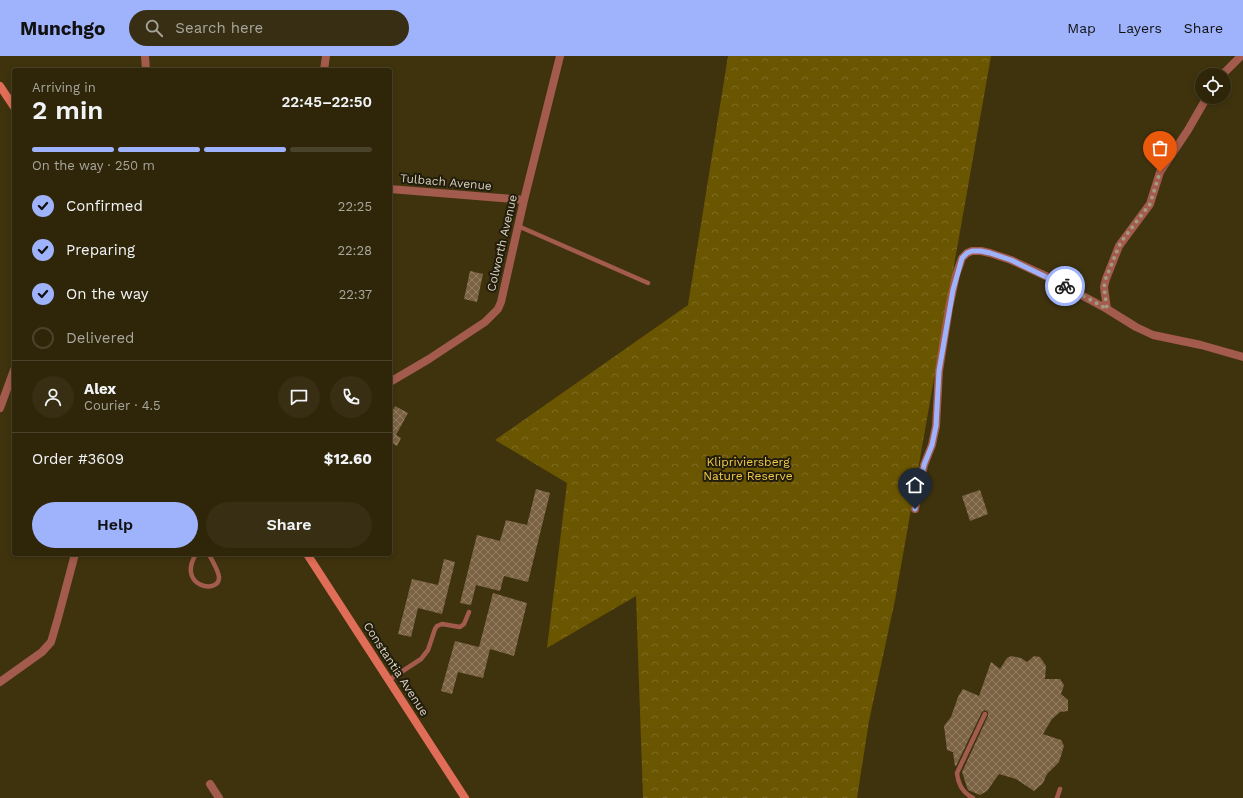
<!DOCTYPE html>
<meta charset="utf-8">
<style>
:root{--surface:#2f260a;--page:#372e13;--text:#f1f3f6;--muted:#a7a59c;--line:#4a432b;--accent:#9fb3fd}
body{margin:0;font-family:"Work Sans",sans-serif;background:var(--page);color:var(--text);height:100vh;display:flex;flex-direction:column;font-size:15px;white-space:nowrap}
*{box-sizing:border-box;margin:0}
p{font-size:13px;color:var(--muted)}
.icon{flex:none;width:22px;height:22px;fill:none;stroke:currentColor;stroke-width:2;stroke-linecap:round;stroke-linejoin:round}
.map{position:relative;flex:1;overflow:hidden}
.drawer{position:absolute;left:12px;top:12px;width:380px;height:488px;display:flex;flex-direction:column;background:var(--surface);border-radius:4px;box-shadow:0 2px 6px #0003,0 0 0 1px var(--line)}
.drawer>*{flex:none}
.controls{position:absolute;left:1195px;top:12px;display:grid;gap:8px}
.controls a{display:grid;place-items:center;width:36px;height:36px;border-radius:50%;background:var(--surface);box-shadow:0 2px 6px #0003,0 0 0 1px var(--line);font-size:20px}
.pin{position:absolute;display:grid;place-items:center;width:34px;height:34px;color:#fff;margin:-41px -17px;border-radius:50% 50% 50% 0;rotate:-45deg;box-shadow:0 0 4px #0007}
.pin .icon{rotate:45deg}
.courier{position:absolute;display:grid;place-items:center;width:40px;height:40px;margin:-20px;border:3px solid #9fb3fd;border-radius:50%;background:#fff;color:#222;box-shadow:0 1px 5px #0007}
.head em{font-style:normal;font-weight:600}
.head div{display:flex;flex-direction:column-reverse}
.head{display:flex;align-items:center;justify-content:space-between;height:68px;padding:0 20px}
h1{font-size:26px;font-weight:600;line-height:30px}
.bar{display:grid;grid-template-columns:repeat(4,1fr);gap:6px 4px;align-content:center;height:48px;padding:0 20px}
.bar i{height:5px;border-radius:3px;background:var(--line)}
.bar .active{background:var(--accent)}
.bar p{grid-column:span 4}
.line{display:flex;align-items:center;gap:10px;padding:0 20px;border-top:1px solid var(--line)}
.line div{flex:1}
.round{display:grid;place-items:center;flex:none;width:42px;height:42px;border-radius:21px;background:var(--page)}
ol{padding:0 20px;list-style:none}
li{display:flex;align-items:center;gap:12px;height:44px}
li p{margin-inline-start:auto}
li .icon{padding:4px;border-radius:50%;background:var(--accent);color:#111;stroke-width:4}
li:last-child{color:var(--muted)}
li i{width:22px;height:22px;border:2px solid var(--line);border-radius:50%}
.cta{display:flex;gap:8px;margin-top:auto;padding:8px 20px}
.cta a{flex:1;height:46px;border-radius:24px;background:var(--accent);color:#111;font-size:16px;font-weight:600;line-height:46px;text-align:center}
.cta a+a{background:var(--page);color:var(--text)}
header{display:flex;align-items:center;gap:24px;box-sizing:border-box;height:56px;padding:0 20px;background:var(--accent);color:#111}
header strong{font-size:19px}
nav{display:flex;gap:22px;margin-inline-start:auto;font-size:14px}
.search{width:280px;height:36px;background:var(--page);display:flex;align-items:center;gap:10px;box-sizing:border-box;padding:0 14px;border-radius:22px;color:var(--muted);font-size:15px}
.map>svg:first-child{display:block}
</style>
<header>
<strong>Munchgo</strong>
<div class="search"><svg class="icon" aria-label="search" viewBox="0 0 24 24"><circle cx="10" cy="10" r="6"/><path d="M15 15l6 6"/></svg>Search here</div>
<nav><a>Map</a><a>Layers</a><a>Share</a></nav>
</header>
<div class="map">
<svg width="1243" height="742" viewBox="0 0 1243 742">
<defs>
<pattern id="park-crowns" width="20" height="18" patternUnits="userSpaceOnUse"><rect width="20" height="18" fill="#6a5501"/><path d="M2 6a3 3 0 1 1 6 0M12 15a3 3 0 1 1 6 0" fill="none" stroke="#7f6c24"/></pattern>
<pattern id="building-cross-hatch" width="8" height="8" patternUnits="userSpaceOnUse"><rect width="8" height="8" fill="#7b6242"/><path d="M0 0l8 8M0 8l8-8" fill="none" stroke="#937f64"/></pattern>
</defs>
<rect width="100%" height="100%" fill="#3f330e"/>
<!-- park -->
<path fill="url(#park-crowns)" d="M728,0H991L895,544L869,665L857,742H643L636,540L547,592L567,427L495,384L688,249Z"/>
<!-- building -->
<path fill="url(#building-cross-hatch)" d="M470,215L483,218L477,246L464,243Z
M395,350L408,357L396,379L401,382L397,390L392,387L390,391V360Z
M536,433L550,437L528,526L504,520L500,535L476,529L471,549L460,547L477,479L500,485L506,464L527,469Z
M980,434L988,458L970,465L962,440Z
M444,503L455,506L442,558L418,552L411,581L398,578L412,523L438,529Z
M493,537L527,547L514,600L490,593L483,622L458,616L452,638L441,635L455,585L479,591Z
M1011,600L1021,602L1027,606L1034,600L1040,601L1046,610L1045,623H1060L1064,629L1061,638L1068,644V655L1060,656L1052,663L1043,678L1061,684L1064,690L1059,706L1047,718L1043,727L1034,735L1016,723L999,718L987,735L980,739L968,734L962,716L988,660V656L985,654L982,656L956,710H955L953,696L947,694L944,670L951,661L958,641L963,633L979,640L991,606L1000,613L1007,602Z"/>
<g fill="none" stroke-linecap="round" stroke-linejoin="round">
<!-- lane -->
<path stroke="#a35b4d" stroke-width="4.5" d="M518,170L648,227
M196,498C176,531 220,539 219,521C218,513 212,505 209,498
M389,624L421,603L428,594L435,573L437,570L442,568L460,571L464,568L469,556
M973,742C963,737 958,728 957,717L985,658
M1057,742L1060,733"/>
<!-- street -->
<path stroke="#a35b4d" stroke-width="8" d="M145,0L146,14
M324,14L326,0
M1222,19L1241,0
M1207,41L1188,74L1160,116L1150,148L1119,190L1106,223L1104,231L1107,253L1136,271L1153,279L1201,289L1243,301
M390,133L524,144
M390,326L429,303L485,266L498,253L501,246L524,144L560,0
M0,352L14,314
M915,453L924,409L932,389L936,370L939,315L949,252L956,219L962,202L967,197L972,195H981L990,197L1011,204L1048,221L1107,253
M0,626L42,596L51,586L58,562L75,498
M210,728L219,742"/>
<!-- secondary -->
<path stroke="#e06d57" stroke-width="8" d="M0,30L14,51
M307,498L465,742"/>
</g>
<g fill="none" stroke-linecap="round" stroke-linejoin="round">
<!-- done -->
<path stroke="#a29a80" stroke-width="4" stroke-dasharray="0 7.2" d="M1065,230L1107,253L1104,231L1106,222L1119,190L1124,182L1150,148L1160,116"/>
<!-- route -->
<path stroke="#9fb3fd" stroke-width="5" d="M915,453L924,409L932,389L936,370L939,315L953,234L962,202L967,197L972,195H981L990,197L1011,204L1065,230"/>
</g>
<g text-anchor="middle" stroke-width="4" stroke-linejoin="round" paint-order="stroke">
<!-- street labels -->
<g font-size="12" fill="#d8d1bd" stroke="#211c0c">
<text transform="translate(446 126) rotate(5)" y="4">Tulbach Avenue</text>
<text transform="translate(502 187) rotate(-77)" y="4">Colworth Avenue</text>
<text transform="translate(396 613) rotate(57)" y="4">Constantia Avenue</text>
</g>
<!-- park labels -->
<g font-size="12" fill="#f1ca47" stroke="#211c0c">
<text x="748" y="410">Klipriviersberg<tspan x="748" dy="14">Nature Reserve</tspan></text>
</g>
</g>
</svg>
<div class="controls">
<a><svg class="icon" aria-label="locate" viewBox="0 0 24 24"><circle cx="12" cy="12" r="6"/><path d="M12 2v4M12 18v4M2 12h4M18 12h4"/></svg></a>
</div>
<div class="pin" style="left:1160px;top:116px;background:#ea580c"><svg class="icon" aria-label="bag" viewBox="0 0 24 24"><path d="M5 8h14l-1 12H6zM9 8a3 3 0 0 1 6 0"/></svg></div>
<div class="pin" style="left:915px;top:453px;background:#1f2937"><svg class="icon" aria-label="home" viewBox="0 0 24 24"><path d="M3 11l9-7 9 7M6 9v11h12V9"/></svg></div>
<div class="courier" style="left:1065px;top:230px"><svg class="icon" aria-label="bike" viewBox="0 0 24 24"><circle cx="6" cy="16" r="4"/><circle cx="18" cy="16" r="4"/><path d="M6 16l4-8h5l3 8M10 8l3 8H6M13 5h3"/></svg></div>
<section class="drawer">
<div class="head"><div><h1>2 min</h1><p>Arriving in</p></div><em>22:45–22:50</em></div>
<div class="bar"><i class="active"></i><i class="active"></i><i class="active"></i><i></i><p>On the way · 250 m</p></div>
<ol>
<li><svg class="icon" aria-label="check" viewBox="0 0 24 24"><path d="M5 12l5 5 9-10"/></svg>Confirmed<p>22:25</p></li>
<li><svg class="icon" aria-label="check" viewBox="0 0 24 24"><path d="M5 12l5 5 9-10"/></svg>Preparing<p>22:28</p></li>
<li><svg class="icon" aria-label="check" viewBox="0 0 24 24"><path d="M5 12l5 5 9-10"/></svg>On the way<p>22:37</p></li>
<li><i></i>Delivered</li>
</ol>
<div class="line" style="height:72px"><a class="round"><svg class="icon" aria-label="person" viewBox="0 0 24 24"><circle cx="12" cy="8" r="4"/><path d="M4 21q1-7 8-7t8 7"/></svg></a><div><b>Alex</b><p>Courier · 4.5</p></div><a class="round"><svg class="icon" aria-label="chat" viewBox="0 0 24 24"><path d="M4 5h16v11H9l-5 4z"/></svg></a><a class="round"><svg class="icon" aria-label="phone" viewBox="0 0 24 24"><path d="M5 4h4l2 5-3 2q2 4 5 5l2-3 5 2v4C11 20 4 13 5 4z"/></svg></a></div>
<div class="line" style="height:52px"><div>Order #3609</div><b>$12.60</b></div>
<div class="cta"><a>Help</a><a>Share</a></div>
</section>
</div>
